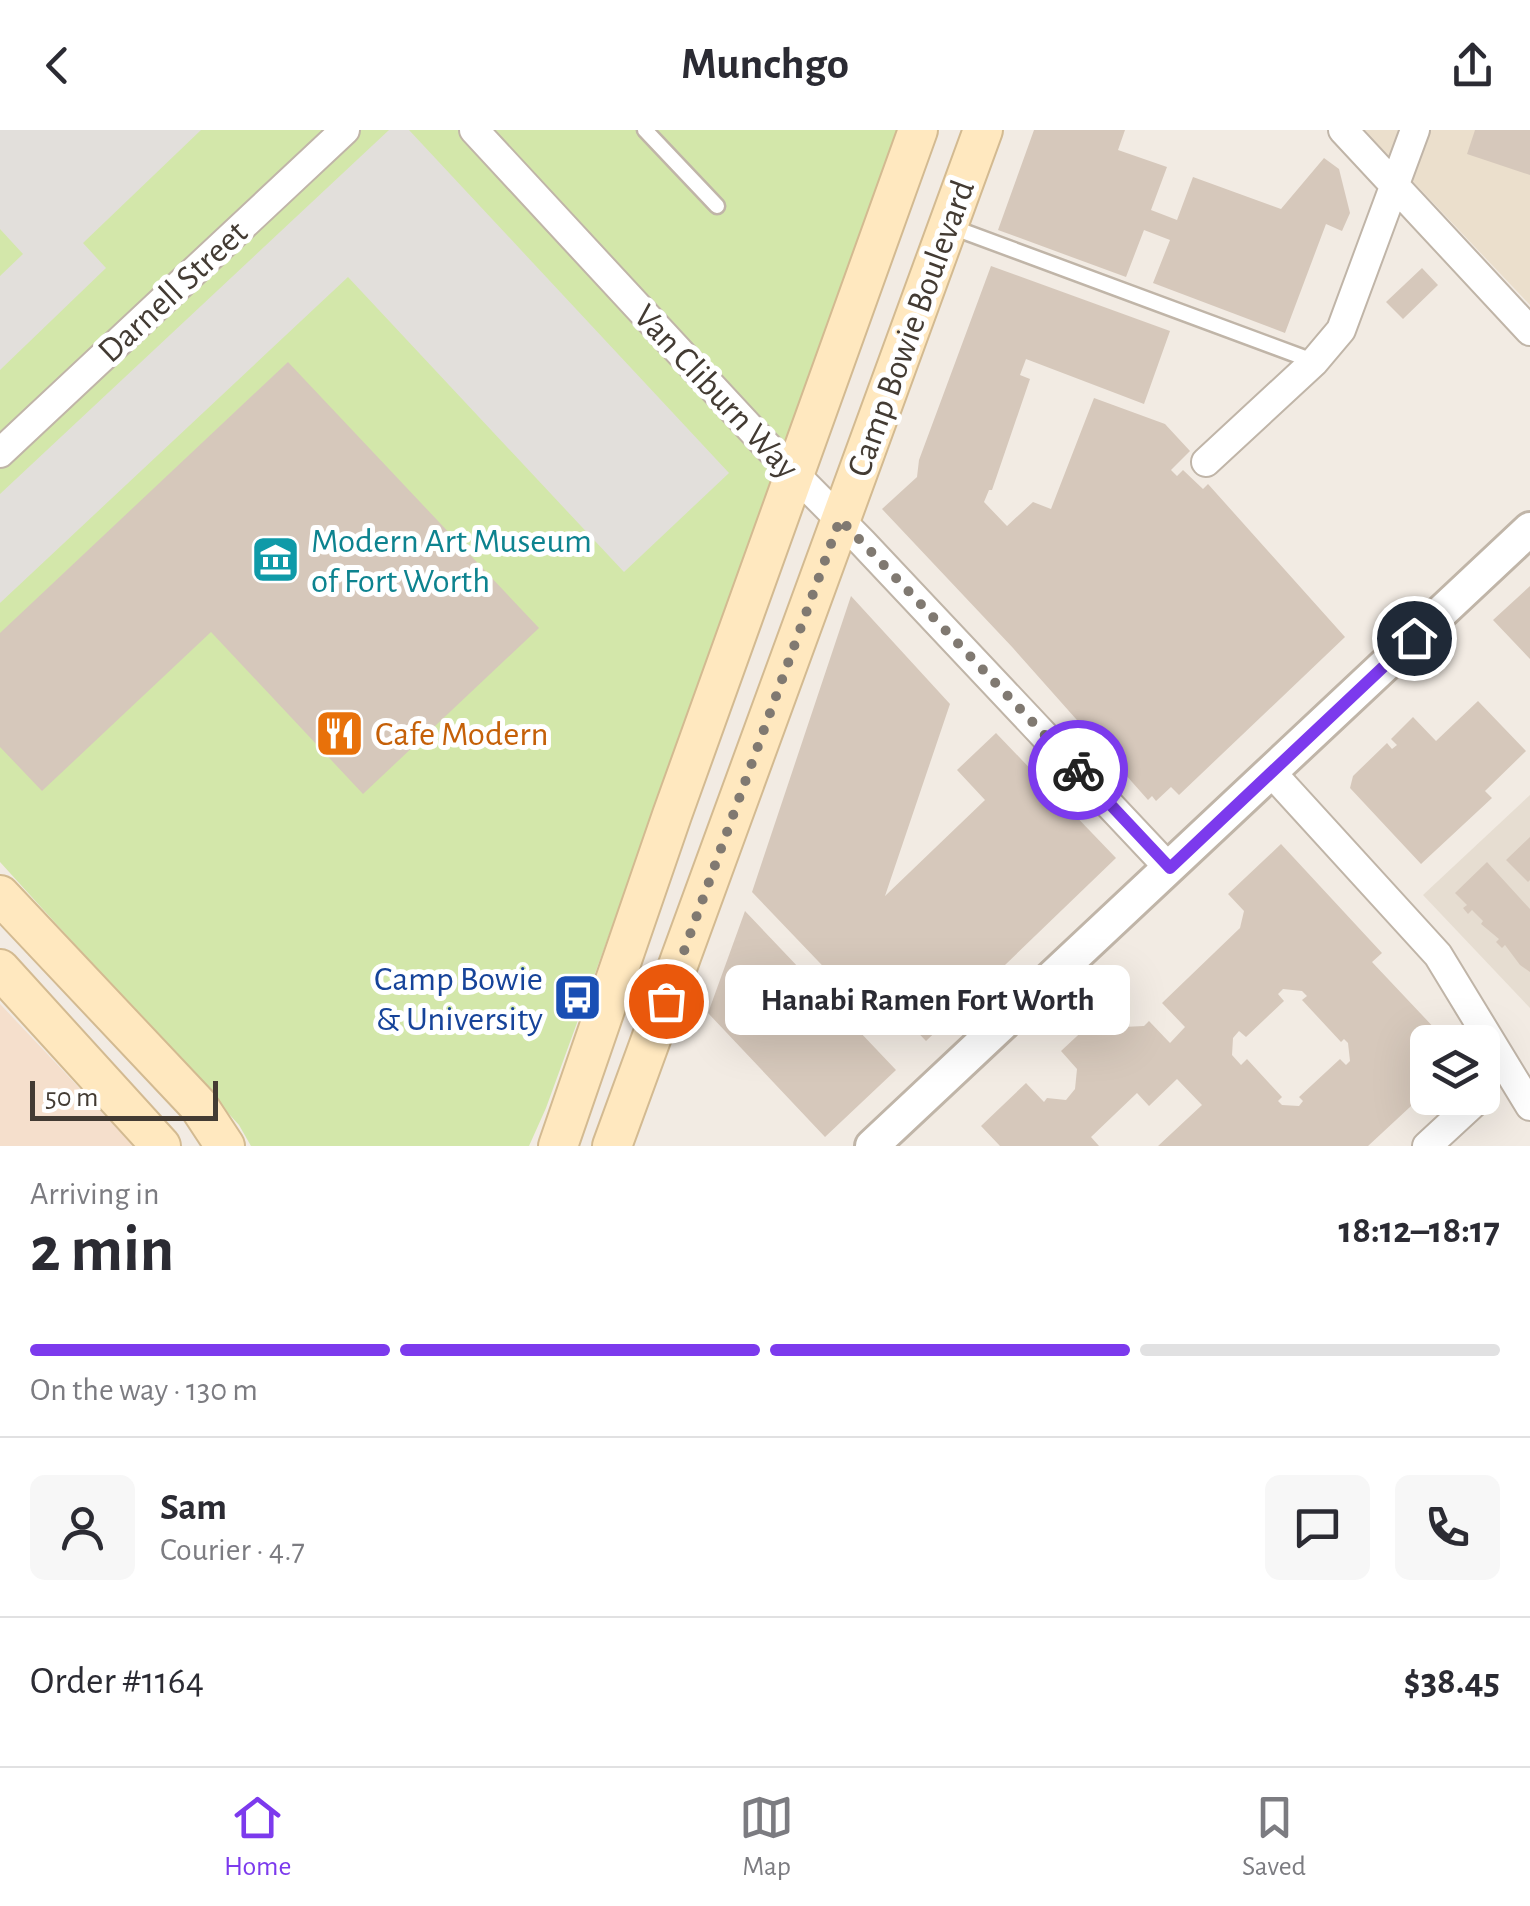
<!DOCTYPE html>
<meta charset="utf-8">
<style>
:root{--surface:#fff;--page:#f7f7f7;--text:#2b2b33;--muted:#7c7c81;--line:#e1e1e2;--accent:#7c3aed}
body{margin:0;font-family:"Alegreya Sans",sans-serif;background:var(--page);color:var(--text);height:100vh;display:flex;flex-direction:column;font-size:38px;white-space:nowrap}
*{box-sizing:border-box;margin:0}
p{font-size:32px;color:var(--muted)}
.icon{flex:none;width:55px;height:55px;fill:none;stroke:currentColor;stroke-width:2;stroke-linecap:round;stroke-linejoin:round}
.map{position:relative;height:1016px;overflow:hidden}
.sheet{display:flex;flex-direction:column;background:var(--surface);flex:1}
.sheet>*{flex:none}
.tools{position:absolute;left:1410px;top:895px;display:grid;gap:20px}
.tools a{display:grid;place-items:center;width:90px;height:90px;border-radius:15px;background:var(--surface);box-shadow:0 10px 40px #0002;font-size:50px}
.scale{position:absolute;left:30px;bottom:25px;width:188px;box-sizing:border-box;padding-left:10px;border:5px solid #433b33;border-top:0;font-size:28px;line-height:35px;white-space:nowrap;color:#433b33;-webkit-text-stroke:8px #fff;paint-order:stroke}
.pin{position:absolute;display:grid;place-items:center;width:85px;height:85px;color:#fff;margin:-42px;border:5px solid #fff;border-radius:50%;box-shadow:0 2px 10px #0007}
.courier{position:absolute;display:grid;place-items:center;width:100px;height:100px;margin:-50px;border:8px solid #7c3aed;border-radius:50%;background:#fff;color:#222;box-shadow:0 2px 12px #0007}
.bubble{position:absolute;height:70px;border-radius:15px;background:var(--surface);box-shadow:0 10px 40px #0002;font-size:32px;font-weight:700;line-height:70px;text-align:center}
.overview em{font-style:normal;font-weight:700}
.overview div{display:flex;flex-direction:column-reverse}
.overview{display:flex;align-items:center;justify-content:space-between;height:170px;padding:0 30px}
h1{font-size:65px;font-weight:700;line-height:75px}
.bar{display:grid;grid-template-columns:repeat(4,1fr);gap:15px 10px;align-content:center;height:120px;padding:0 30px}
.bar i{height:12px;border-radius:8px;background:var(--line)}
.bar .selected{background:var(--accent)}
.bar p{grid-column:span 4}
.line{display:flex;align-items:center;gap:25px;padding:0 30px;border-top:2px solid var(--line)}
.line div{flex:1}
.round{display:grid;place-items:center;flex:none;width:105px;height:105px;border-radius:15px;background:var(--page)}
header{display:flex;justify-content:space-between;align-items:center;height:130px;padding:0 30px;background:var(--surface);font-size:45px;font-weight:700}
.tabs{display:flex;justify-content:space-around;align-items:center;height:140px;border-top:2px solid var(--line);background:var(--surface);font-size:28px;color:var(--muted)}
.tabs a{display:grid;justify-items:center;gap:5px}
.tabs .selected{color:var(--accent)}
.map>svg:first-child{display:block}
</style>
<header><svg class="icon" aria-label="back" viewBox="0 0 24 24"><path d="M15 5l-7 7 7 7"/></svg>Munchgo<svg class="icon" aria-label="share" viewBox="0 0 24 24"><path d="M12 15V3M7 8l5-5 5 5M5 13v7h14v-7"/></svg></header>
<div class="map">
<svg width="1530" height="1016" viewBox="0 0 1530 1016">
<rect width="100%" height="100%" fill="#f2ebe3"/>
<!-- residential -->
<path fill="#e6ddd1" d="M1530,665V878L1423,765Z"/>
<!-- commercial -->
<path fill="#f5dfcc" d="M0,874L134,1016H0Z"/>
<!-- education -->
<path fill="#ebdfcc" d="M1364,0H1530V175Z"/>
<!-- green -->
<path fill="#d3e7aa" d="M0,0H902L546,978L529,1016H251L239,995L0,732Z"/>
<!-- parking -->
<path fill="#e2dfdb" d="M0,0H201L83,113L106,138L0,240V146L23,124L0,99Z
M389,0H409L729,343L624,442L348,147L0,473V364Z"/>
<!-- building -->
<path fill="#d6c8bb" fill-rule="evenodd" d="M1034,0H1125L1118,20L1167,37L1151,80L1177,90L1193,47L1281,79L1324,28L1339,39L1350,83L1342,101L1326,94L1285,203L1153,153L1170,110L1144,100L1126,147L998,100Z
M1475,0H1530V45L1467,24Z
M991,136L1170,201L1144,274L1026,229L1020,245L1030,249L992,360H989L984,372L1007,396L1033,372L1051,379L1094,268L1165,294L1190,321L1171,340L1177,346L1183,340L1203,359L1208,354L1345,507L1179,665L1171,657L1156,671L1152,666L1148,670L1013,518L882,379L917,347L919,330Z
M1422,138L1438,155L1403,189L1386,172Z
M288,232L539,498L363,664L211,502L42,661L0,617V503Z
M1530,456V529L1493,490Z
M851,466L950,574L885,766L985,670L957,640L996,603L1116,728L926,911L878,861L862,877L752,762Z
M1478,571L1526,621L1485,661L1492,668L1421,734L1350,658L1353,646L1387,613L1392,619L1397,615L1391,609L1413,587L1436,611Z
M1530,707V750L1528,752L1506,730Z
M1281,714L1382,823L1372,832L1439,903L1436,906L1442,912H1428V968L1424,964L1368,1016H1158L1202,975L1177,949L1149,976L1137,963L1091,1007L1099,1016H1000L981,996L1026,953L1044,972L1047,968L1066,970L1075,959L1077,939L1061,921L1106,879L1123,897L1144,896L1149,891L1170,913L1185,897L1162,873L1240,798L1244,781L1228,764ZM1283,859L1302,861L1307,866L1302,870L1341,912L1344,909L1348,913L1350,931L1346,935L1340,929L1299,967L1303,971L1299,976L1282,975L1278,971L1282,967L1247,929L1241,935L1232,925L1233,908L1239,901L1246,907L1284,871L1278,864Z
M1487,732L1530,779V842L1520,835L1505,815L1502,818L1496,812L1499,809L1481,794L1483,791L1472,780L1468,784L1463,778L1467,775L1455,763Z
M745,781L896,940L825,1007L708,883Z"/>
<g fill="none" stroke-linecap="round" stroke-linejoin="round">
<defs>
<path id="service" d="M645,0L717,76
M949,96L1313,231"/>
<path id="minor" d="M474,0L763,312L862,412L1169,738
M1343,0L1530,201
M0,323L345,0
M1206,332L1314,232L1341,200L1415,0
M1271,642L1438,825L1530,976
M1427,1016L1479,968"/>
<path id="tertiary" d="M872,1016L1530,399"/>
<path id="secondary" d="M0,765L198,975L225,1016
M0,839L161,1016
M558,1016L672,685L918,0
M612,1016L983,0"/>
</defs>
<!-- service casing -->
<use href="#service" stroke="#c0b5a8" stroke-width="19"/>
<!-- minor casing -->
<use href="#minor" stroke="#c0b5a8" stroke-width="32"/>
<!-- tertiary casing -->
<use href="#tertiary" stroke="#c0b5a8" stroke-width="38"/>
<!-- secondary casing -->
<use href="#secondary" stroke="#d3ba91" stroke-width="42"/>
<!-- service -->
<use href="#service" stroke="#fff" stroke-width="14"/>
<!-- minor -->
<use href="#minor" stroke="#fff" stroke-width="28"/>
<!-- tertiary -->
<use href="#tertiary" stroke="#fff" stroke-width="32"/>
<!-- secondary -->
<use href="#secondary" stroke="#ffe8bf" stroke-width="38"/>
</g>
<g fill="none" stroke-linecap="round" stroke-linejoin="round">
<!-- done -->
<path stroke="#807971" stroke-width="10" stroke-dasharray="0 18" d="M666,871L840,389L1078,640"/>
<!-- route -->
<path stroke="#7c3aed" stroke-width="12" d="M1078,640L1170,738L1414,508"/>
</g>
<!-- icons -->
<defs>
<symbol id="museum-square" viewBox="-11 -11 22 22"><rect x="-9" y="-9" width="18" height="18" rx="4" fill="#0f9aa8" stroke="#fff"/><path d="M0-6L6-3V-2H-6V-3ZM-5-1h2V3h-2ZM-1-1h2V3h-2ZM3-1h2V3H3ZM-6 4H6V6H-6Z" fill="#fff"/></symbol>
<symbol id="restaurant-square" viewBox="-11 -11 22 22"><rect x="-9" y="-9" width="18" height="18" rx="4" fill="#e8710a" stroke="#fff"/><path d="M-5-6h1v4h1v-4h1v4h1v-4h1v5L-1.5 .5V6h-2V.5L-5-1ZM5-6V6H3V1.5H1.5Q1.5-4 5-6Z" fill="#fff"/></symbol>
<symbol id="bus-square" viewBox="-11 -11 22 22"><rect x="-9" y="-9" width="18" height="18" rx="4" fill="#1a4fb4" stroke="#fff"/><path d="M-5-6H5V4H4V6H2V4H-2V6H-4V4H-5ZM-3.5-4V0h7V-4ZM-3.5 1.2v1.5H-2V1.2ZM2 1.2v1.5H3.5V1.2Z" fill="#fff"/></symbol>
</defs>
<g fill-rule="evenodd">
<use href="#museum-square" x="248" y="402" width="55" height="55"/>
<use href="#restaurant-square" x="312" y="576" width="55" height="55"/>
<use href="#bus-square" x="550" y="840" width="55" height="55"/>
</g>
<g text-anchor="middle" stroke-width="10" stroke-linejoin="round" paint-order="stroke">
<!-- street labels -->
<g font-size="35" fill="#433b33" stroke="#fff">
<text transform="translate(172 161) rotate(-43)" y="12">Darnell Street</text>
<text transform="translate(910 198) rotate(-70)" y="12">Camp Bowie Boulevard</text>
<text transform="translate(717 261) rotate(47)" y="12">Van Cliburn Way</text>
</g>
<!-- culture labels -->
<g font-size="35" fill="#0d838f" stroke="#fff" text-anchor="start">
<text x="311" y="422">Modern Art Museum<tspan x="311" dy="40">of Fort Worth</tspan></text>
</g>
<!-- food labels -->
<g font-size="35" fill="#c56008" stroke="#fff" text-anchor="start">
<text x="375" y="615">Cafe Modern</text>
</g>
<!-- transit labels -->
<g font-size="35" fill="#164399" stroke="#fff" text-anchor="end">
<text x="543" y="860">Camp Bowie<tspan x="543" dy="40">&amp; University</tspan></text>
</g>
</g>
</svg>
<div class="tools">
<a><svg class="icon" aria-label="layers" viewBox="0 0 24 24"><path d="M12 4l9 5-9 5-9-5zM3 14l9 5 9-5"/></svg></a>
</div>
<div class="scale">50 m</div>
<div class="pin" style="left:666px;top:871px;background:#ea580c"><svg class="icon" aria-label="bag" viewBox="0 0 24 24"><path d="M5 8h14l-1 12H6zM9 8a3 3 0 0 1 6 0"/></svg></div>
<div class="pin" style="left:1414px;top:508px;background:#1f2937"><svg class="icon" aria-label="home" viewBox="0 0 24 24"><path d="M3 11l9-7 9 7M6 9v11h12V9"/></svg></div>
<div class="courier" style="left:1078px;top:640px"><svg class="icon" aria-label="bike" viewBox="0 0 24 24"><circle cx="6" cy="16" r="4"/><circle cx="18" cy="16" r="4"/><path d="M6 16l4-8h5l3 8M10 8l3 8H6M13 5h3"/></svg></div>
<div class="bubble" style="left:725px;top:835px;width:405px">Hanabi Ramen Fort Worth</div>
</div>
<section class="sheet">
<div class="overview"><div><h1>2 min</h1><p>Arriving in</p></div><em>18:12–18:17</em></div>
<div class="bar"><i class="selected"></i><i class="selected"></i><i class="selected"></i><i></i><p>On the way · 130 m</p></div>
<div class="line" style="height:180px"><a class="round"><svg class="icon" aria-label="person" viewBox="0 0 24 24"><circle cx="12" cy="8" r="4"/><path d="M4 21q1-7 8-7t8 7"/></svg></a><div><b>Sam</b><p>Courier · 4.7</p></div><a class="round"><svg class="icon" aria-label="chat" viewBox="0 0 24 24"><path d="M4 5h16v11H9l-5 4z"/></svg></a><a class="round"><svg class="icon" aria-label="phone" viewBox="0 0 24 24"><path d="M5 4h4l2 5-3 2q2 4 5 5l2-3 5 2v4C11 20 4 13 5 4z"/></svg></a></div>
<div class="line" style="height:130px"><div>Order #1164</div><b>$38.45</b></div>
</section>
<nav class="tabs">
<a class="selected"><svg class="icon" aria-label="home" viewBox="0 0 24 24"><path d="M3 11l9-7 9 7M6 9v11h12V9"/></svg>Home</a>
<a><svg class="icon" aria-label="map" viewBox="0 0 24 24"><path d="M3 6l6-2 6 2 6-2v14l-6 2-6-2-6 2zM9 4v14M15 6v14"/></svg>Map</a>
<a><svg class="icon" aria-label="saved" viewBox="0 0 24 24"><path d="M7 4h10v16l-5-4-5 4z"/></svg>Saved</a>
</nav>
